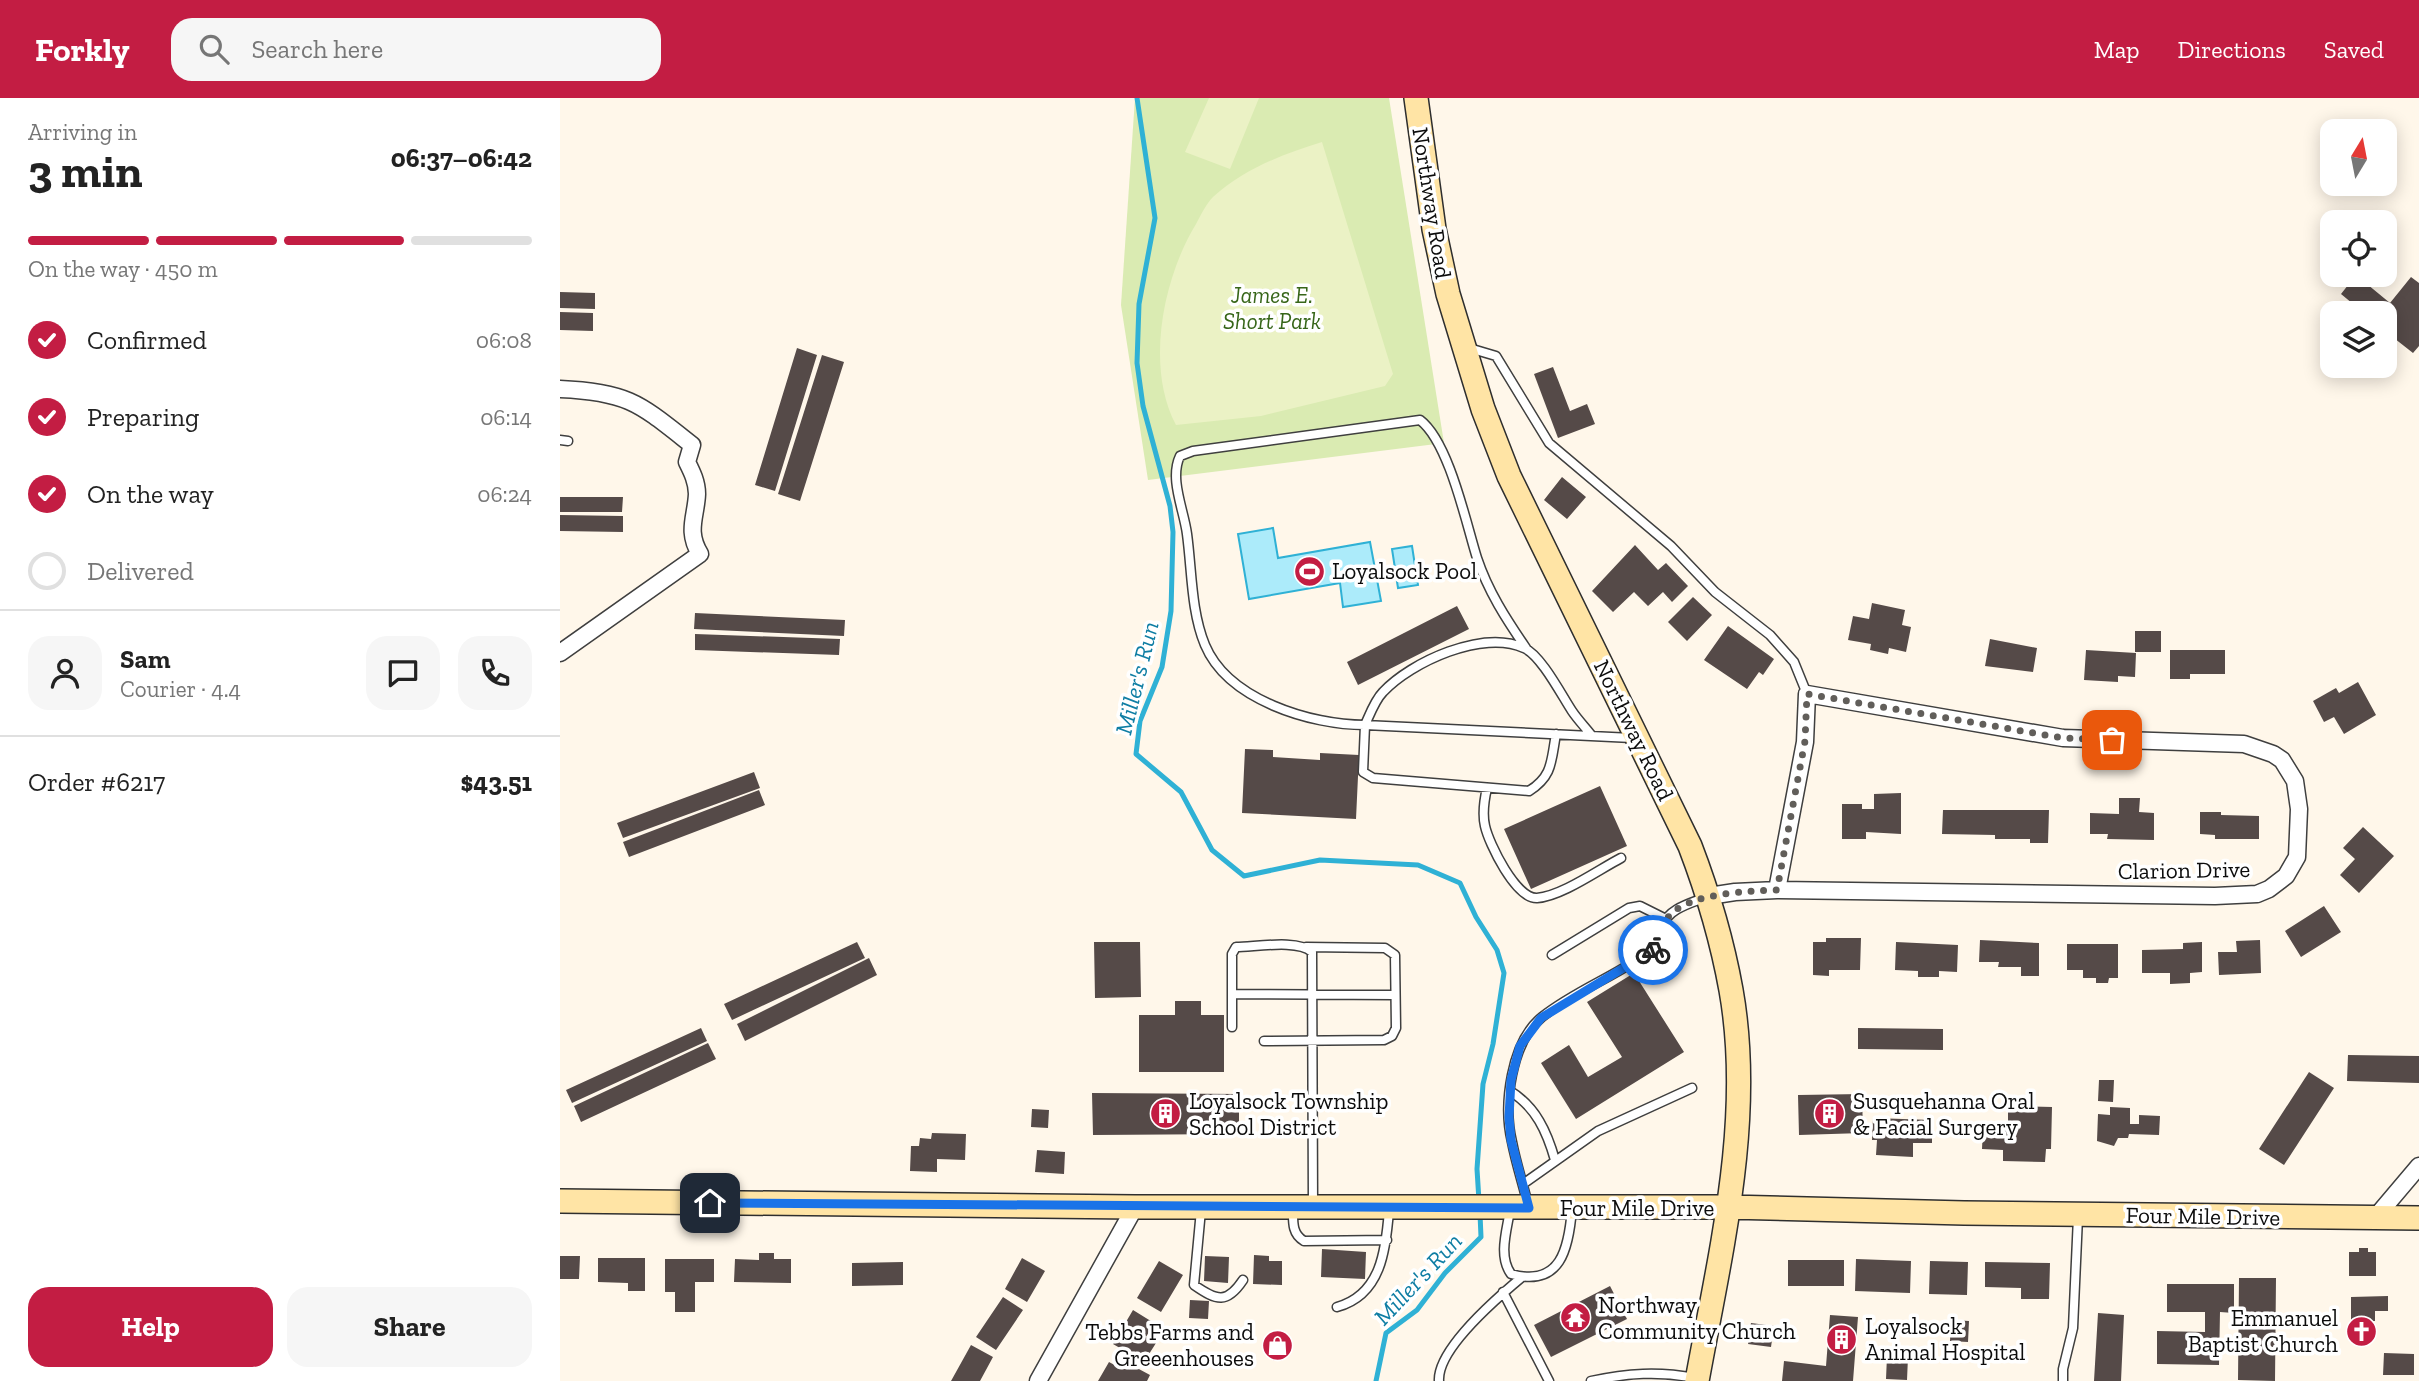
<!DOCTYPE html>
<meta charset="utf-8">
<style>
:root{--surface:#fff;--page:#f6f6f6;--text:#222;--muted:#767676;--line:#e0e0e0;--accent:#c31d43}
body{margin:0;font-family:"Zilla Slab",serif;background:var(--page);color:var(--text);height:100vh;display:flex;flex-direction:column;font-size:26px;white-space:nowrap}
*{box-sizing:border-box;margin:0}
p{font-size:23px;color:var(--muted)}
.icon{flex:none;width:38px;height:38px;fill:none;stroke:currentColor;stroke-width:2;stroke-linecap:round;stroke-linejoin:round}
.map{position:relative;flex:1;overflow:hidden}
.drawer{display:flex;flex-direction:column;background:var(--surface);width:560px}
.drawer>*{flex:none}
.needle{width:46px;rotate:10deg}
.buttons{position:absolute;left:1760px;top:21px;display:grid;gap:14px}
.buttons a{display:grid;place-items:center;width:77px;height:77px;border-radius:14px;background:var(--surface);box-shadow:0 4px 18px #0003;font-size:35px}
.pin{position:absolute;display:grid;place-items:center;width:60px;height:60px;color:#fff;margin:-30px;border-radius:14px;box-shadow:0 4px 10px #0006}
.courier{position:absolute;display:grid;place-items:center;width:70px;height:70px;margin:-35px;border:5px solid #1a73e8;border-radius:50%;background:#fff;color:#222;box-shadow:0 2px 9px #0007}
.headline em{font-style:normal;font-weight:700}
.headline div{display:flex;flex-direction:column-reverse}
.headline{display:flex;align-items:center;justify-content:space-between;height:119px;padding:0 28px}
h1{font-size:46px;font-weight:700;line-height:52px}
.bar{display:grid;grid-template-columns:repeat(4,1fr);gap:10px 7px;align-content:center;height:84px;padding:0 28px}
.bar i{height:9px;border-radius:5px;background:var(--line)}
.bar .selected{background:var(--accent)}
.bar p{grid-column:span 4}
.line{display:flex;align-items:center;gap:18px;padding:0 28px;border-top:2px solid var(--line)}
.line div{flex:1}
.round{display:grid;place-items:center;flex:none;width:74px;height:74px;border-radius:21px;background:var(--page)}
ol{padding:0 28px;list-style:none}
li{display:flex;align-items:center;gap:21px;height:77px}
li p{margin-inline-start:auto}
li .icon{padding:7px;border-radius:50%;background:var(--accent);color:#fff;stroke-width:4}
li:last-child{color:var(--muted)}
li i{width:38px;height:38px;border:4px solid var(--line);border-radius:50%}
.cta{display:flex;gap:14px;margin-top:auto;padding:14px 28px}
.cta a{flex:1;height:80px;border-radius:21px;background:var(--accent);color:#fff;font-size:28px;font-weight:700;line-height:80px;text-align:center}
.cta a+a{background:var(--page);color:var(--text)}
header{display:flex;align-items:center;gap:42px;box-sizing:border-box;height:98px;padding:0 35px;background:var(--accent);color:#fff}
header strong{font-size:33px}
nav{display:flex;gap:38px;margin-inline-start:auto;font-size:24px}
.search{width:490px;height:63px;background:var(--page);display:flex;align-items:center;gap:18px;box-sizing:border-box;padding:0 24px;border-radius:21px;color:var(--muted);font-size:26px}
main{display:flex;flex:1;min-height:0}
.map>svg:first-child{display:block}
</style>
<header>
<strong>Forkly</strong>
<div class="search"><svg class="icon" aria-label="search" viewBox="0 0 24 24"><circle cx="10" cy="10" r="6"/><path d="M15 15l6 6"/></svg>Search here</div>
<nav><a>Map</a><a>Directions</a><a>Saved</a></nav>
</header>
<main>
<section class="drawer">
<div class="headline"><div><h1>3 min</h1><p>Arriving in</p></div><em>06:37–06:42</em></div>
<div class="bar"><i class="selected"></i><i class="selected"></i><i class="selected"></i><i></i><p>On the way · 450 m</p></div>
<ol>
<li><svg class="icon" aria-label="check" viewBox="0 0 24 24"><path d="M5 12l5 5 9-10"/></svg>Confirmed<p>06:08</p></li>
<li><svg class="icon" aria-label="check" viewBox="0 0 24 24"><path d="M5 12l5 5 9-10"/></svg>Preparing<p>06:14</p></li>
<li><svg class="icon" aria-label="check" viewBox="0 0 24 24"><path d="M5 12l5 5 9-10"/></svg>On the way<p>06:24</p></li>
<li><i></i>Delivered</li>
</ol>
<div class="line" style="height:126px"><a class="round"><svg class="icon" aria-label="person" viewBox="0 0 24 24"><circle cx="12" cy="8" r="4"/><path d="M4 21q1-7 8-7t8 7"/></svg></a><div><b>Sam</b><p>Courier · 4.4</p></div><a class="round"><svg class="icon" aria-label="chat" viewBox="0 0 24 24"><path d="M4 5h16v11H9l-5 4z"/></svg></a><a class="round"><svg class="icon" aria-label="phone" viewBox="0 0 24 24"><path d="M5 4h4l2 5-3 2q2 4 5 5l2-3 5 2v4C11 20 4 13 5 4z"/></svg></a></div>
<div class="line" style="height:91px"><div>Order #6217</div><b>$43.51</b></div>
<div class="cta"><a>Help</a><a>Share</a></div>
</section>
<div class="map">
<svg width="1859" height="1283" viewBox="0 0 1859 1283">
<rect width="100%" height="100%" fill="#fff7ea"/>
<!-- green -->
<path fill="#daebb2" d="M575,0H829L884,345L588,382L561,207Z"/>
<!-- pitch -->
<path fill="#ebf2c5" d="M649,0H699L670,71L625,54Z
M762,44L833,276L825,288L701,318L616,327C585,269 603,180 636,126C641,117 646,106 653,99C684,71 723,56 762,44Z"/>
<!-- water -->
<path fill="#acebfa" stroke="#2fb1d5" stroke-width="2" d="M713,430L718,460L810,444L821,503L783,509L780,485L689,501L678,436Z
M852,448L858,487L838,490L832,451Z"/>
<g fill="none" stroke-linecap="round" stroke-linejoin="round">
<!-- stream -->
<path stroke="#2fb1d5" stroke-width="5" d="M577,0L595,120L579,206L577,265L583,308L610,408L613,434L611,513L602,569L580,623L576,656L621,694L652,752L684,778L760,762L858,767L900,785L916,819L937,852L944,875L933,946L923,986L917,1071L919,1103
M816,1283L826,1235L857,1212L885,1175L921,1139L920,1116"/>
</g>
<!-- building -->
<path fill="#554a48" d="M1796,177L1830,205L1851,179L1859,185V248L1853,255L1825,233V215H1804L1781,196Z
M0,194L35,195V211L0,210Z
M0,214L33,215V233L0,232Z
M237,250L257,257L215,393L195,387Z
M262,257L284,264L240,403L218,396Z
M993,269L1010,313L1027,306L1035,326L998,340L974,276Z
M1002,379L1026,399L1007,421L984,402Z
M0,399H63L62,414H0Z
M0,417L63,418V434L0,433Z
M1075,447L1098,472L1106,465L1128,488L1112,504L1103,494L1088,508L1074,494L1053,514L1032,493Z
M1133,499L1152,517L1127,543L1108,524Z
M1312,505L1345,512L1342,527L1351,529L1346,554L1329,550L1328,556L1310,552L1311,546L1288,542L1293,518L1309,521Z
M897,508L909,531L798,587L787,564Z
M135,515L285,522L284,538L134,531Z
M1168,528L1214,561L1203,577L1199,574L1187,591L1144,562Z
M1575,533H1601V554H1575Z
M135,536L280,541L279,557L135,552Z
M1430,541L1477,550L1473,574L1425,568Z
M1526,552L1576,555L1575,579L1558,578V584L1524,582Z
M1610,552H1665V576H1630V581H1610Z
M1798,584L1816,617L1784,636L1774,619L1764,624L1753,603L1776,590L1779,595Z
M685,651L713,652V659L760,662V655L799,657L796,721L682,715Z
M194,674L200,690L63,740L57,725Z
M1040,688L1067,748L971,791L944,731Z
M199,692L205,707L69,759L63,744Z
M1341,695V736L1306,734V741H1282V706H1302V711H1314V696Z
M1559,700H1580L1579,714L1594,715V742L1547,741L1548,736H1530V715L1559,716Z
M1383,712H1489L1488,745H1470V741H1435V737L1382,736Z
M1640,714H1661V717L1699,718V741H1655V737L1640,736Z
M1803,729L1834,758L1799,795L1780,777L1795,761L1783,750Z
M1764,808L1781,834L1741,859L1725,833Z
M1266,840H1301L1300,872H1269V878L1253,877V844H1266Z
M1420,842L1479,845V878H1461V869H1438L1439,864H1419Z
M1700,842L1701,875L1659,877L1658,854H1677L1676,843Z
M297,844L305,860L172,922L164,906Z
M534,844H580L581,899L535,900Z
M1336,844L1398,847L1397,874L1379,873V879H1358V873L1335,872Z
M1642,844V874L1630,875V885L1610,886V875H1582V852L1623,851V845Z
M1507,846H1558V880H1549L1548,885H1536V880H1523V872H1507Z
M309,860L317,877L185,943L177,926Z
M1074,875L1124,954L1016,1021L981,965L1009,947L1028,979L1062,959L1027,904Z
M615,903H641V917H664V974H579V917H615Z
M141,930L147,943L12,1005L6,992Z
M1298,930L1383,931V952L1298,951Z
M148,945L156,961L21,1024L14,1008Z
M1788,957L1859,958V985L1787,983Z
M1749,974L1774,990L1724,1067L1699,1051Z
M1539,982H1554L1553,1004L1538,1003Z
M532,995L679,996V1036L533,1037Z
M1302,996L1303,1035L1239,1037L1238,997Z
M1448,1008L1492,1009L1491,1051H1486L1485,1064L1443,1063V1052L1422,1051L1423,1029L1448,1030Z
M1550,1009L1570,1010V1026H1579V1017L1600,1018L1599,1037L1569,1036L1568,1040H1558L1554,1048L1537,1043L1538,1016L1550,1017Z
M472,1011L489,1012L488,1030L471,1029Z
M1313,1020L1372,1022V1045H1353V1059L1316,1057L1317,1042H1312Z
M372,1035L406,1036L405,1062L377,1061V1074L350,1073L351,1048H359L360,1040L371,1041Z
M477,1052L505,1054L504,1076L475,1074Z
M1799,1150H1808V1154H1816V1178H1789V1154H1799Z
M762,1151L806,1154L805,1181L761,1179Z
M199,1155H214V1161H231V1185L174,1184L175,1161L199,1162Z
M694,1157L709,1158V1163H722V1187L693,1186Z
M0,1158H20L19,1181H0Z
M645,1158L669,1159L668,1185L644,1183Z
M38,1160H85V1193H68V1185L38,1184Z
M462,1160L485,1173L467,1204L445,1191Z
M105,1161H154V1184H135V1214H115V1194H105Z
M1296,1161L1351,1163L1350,1195L1295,1193Z
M1228,1162H1284V1188H1228Z
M599,1163L623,1177L601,1214L577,1200Z
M1370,1163L1408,1164L1407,1197L1369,1196Z
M343,1164V1187L292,1188V1165Z
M1425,1164L1490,1165L1489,1201H1461V1190L1425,1189Z
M1679,1180H1716L1715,1283L1678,1282Z
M1607,1186H1674V1215L1660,1214L1659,1267L1597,1266V1233L1645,1234V1214H1607Z
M1050,1188L1067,1221L991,1259L974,1227Z
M1828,1198V1213H1815V1223L1791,1224V1199Z
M443,1199L463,1212L436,1252L416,1239Z
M630,1202L649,1203L648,1221L629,1220Z
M573,1212L594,1225L586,1239L596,1245L584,1264L553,1246Z
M1538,1215L1564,1217L1561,1283H1534Z
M1270,1217L1298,1219L1293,1283H1222L1224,1263L1266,1268Z
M1391,1222L1409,1223L1408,1244L1390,1243Z
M1191,1225L1214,1228L1211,1249L1188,1246L1189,1242L1185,1241L1186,1229L1190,1230Z
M411,1247L433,1259L420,1283H391Z
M1824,1255L1854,1256V1277H1823Z
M1327,1258L1348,1259L1347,1282L1326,1281Z
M564,1263L590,1277L587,1283H538L549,1264L560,1270Z"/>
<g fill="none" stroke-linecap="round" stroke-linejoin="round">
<defs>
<path id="lane" d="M909,250L936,258L989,345L1111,448L1155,494L1210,537L1234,564L1247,596
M0,342L8,343
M966,550C946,521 928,493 917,460C906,425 889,344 860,322L633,353L620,358C609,381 624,412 627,436C632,473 631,513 645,547C668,602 751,627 805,627L803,674L813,680L969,693C993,678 991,663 996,636
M1032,638C1026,630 1018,622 1012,613C1002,598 981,557 964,550C923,531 851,564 823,594C815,602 810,616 805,627L1072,640
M927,690C924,703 922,715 925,728C929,746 956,801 977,800C1002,798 1038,772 1061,760
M992,857L1069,810L1080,808L1106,821
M672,896L835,897
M672,929V856L676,849C695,849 738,841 752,854L753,1106
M704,943L824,942L832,938L836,930L835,857L825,850L746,849
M950,993C976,1009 987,1034 995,1062
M963,1086L1038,1033L1132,990
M968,1107C963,1086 956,1065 952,1044C943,1007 951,944 982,919C1017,891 1062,876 1097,848C1102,840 1100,835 1103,827C1109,810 1132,805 1146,799
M641,1112L634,1187C657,1203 667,1206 683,1182
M733,1112C733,1124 732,1136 744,1143L827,1142
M950,1112C947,1132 938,1158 951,1176C1001,1190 1009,1150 1012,1110
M943,1194L989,1283
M777,1209C821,1197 826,1152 829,1112
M879,1283C877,1251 938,1199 962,1179
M1031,1283C1067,1275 1099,1273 1135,1280
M1503,1283V1271L1513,1230L1518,1119"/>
<path id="street" d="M0,291C69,294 80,306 132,347L127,364C132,374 137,384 137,396C136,419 126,433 140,456L0,555
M1247,596L1503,640L1684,646L1713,656L1722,662L1735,683L1739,711L1737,759L1726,778L1709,791L1697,796L1655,798L1217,792L1245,644Z
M1149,798L1175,794L1217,792
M1815,1120L1859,1068
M478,1283L575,1109"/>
<path id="secondary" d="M856,0L874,131L888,196L923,311L949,378L1130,748C1148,795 1162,842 1171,892C1194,1021 1160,1156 1137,1283
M0,1103L575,1109H1168L1404,1115L1859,1120"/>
</defs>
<!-- lane casing -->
<use href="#lane" stroke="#3f3f3f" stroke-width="11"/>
<!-- street casing -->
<use href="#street" stroke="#3f3f3f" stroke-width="19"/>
<!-- secondary casing -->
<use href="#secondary" stroke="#2e2e2e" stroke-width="26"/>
<!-- lane -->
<use href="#lane" stroke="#fff" stroke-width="8"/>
<!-- street -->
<use href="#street" stroke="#fff" stroke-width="16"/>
<!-- secondary -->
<use href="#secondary" stroke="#ffe4a5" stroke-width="23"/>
</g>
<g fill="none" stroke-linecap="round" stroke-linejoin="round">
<!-- done -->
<path stroke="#615e5a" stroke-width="7" stroke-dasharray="0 12.6" d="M1093,852L1103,838C1098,795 1188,793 1217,792L1245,643L1247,596L1503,640L1552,642"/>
<!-- route -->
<path stroke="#1a73e8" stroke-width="9" d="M150,1105L969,1110L951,1042L949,1019L951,982L960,948L981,920L1093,852"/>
</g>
<!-- icons -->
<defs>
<symbol id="stadium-disc" viewBox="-11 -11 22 22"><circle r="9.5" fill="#c31d43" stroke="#fff"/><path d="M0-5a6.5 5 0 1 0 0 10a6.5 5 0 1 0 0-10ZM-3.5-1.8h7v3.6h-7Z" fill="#fff"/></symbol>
<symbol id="building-disc" viewBox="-11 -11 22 22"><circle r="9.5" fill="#c31d43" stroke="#fff"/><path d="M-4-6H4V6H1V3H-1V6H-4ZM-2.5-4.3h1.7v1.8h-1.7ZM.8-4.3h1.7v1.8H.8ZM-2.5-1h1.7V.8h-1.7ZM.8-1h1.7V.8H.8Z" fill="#fff"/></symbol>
<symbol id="temple-disc" viewBox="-11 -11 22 22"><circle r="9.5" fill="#c31d43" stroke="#fff"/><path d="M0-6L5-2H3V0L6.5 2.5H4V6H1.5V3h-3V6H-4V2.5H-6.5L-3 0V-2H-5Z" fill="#fff"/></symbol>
<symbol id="church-disc" viewBox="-11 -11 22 22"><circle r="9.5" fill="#c31d43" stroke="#fff"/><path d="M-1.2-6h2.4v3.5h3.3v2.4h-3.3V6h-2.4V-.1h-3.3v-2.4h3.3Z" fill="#fff"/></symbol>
<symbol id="shop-disc" viewBox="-11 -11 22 22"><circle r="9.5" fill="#c31d43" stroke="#fff"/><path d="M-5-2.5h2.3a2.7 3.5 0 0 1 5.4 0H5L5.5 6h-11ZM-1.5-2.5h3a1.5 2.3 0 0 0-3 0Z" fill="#fff"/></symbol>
</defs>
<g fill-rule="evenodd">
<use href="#stadium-disc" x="732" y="456" width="35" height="35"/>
<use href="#building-disc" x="588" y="998" width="35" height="35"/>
<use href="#building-disc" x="1252" y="998" width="35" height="35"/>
<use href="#temple-disc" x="998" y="1202" width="35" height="35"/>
<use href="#church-disc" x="1784" y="1216" width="35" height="35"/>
<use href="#building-disc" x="1264" y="1224" width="35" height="35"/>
<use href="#shop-disc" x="700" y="1230" width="35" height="35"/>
</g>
<g text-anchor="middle" stroke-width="7" stroke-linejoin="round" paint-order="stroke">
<!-- street labels -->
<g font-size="23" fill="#0c0c0c" stroke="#fff">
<text transform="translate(872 105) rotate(81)" y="8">Northway Road</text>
<text transform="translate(1074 632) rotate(64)" y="8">Northway Road</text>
<text transform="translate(1624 772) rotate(-1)" y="8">Clarion Drive</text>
<text x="1077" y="1118">Four Mile Drive</text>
<text transform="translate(1643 1118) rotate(1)" y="8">Four Mile Drive</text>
</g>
<!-- park labels -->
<g font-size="23" font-style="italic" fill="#376619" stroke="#fff">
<text x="712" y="205">James E.<tspan x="712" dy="26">Short Park</tspan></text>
</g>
<!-- poi labels -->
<g font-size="23" fill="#0c0c0c" stroke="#fff" text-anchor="start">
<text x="772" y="481">Loyalsock Pool</text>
<text x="629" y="1011">Loyalsock Township<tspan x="629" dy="26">School District</tspan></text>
<text x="1293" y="1011">Susquehanna Oral<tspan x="1293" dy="26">&amp; Facial Surgery</tspan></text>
<text x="1038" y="1215">Northway<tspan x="1038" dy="26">Community Church</tspan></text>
<text x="1778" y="1228" text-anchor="end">Emmanuel<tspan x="1778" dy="26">Baptist Church</tspan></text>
<text x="1305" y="1236">Loyalsock<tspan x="1305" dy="26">Animal Hospital</tspan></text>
<text x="694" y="1242" text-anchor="end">Tebbs Farms and<tspan x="694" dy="26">Greeenhouses</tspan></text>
</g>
<!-- water labels -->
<g font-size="24" font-style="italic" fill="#0f7ea4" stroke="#fff">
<text transform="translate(577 580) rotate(-76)" y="8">Miller's Run</text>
<text transform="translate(858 1181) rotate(-47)" y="8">Miller's Run</text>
</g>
</g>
</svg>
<div class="buttons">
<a><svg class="needle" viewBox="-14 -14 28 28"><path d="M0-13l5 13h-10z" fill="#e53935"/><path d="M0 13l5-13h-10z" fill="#767676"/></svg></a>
<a><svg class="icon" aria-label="locate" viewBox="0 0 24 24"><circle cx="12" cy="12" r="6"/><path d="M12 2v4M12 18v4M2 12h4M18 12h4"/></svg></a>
<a><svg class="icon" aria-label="layers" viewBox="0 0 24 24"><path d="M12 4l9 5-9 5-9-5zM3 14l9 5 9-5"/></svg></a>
</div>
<div class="pin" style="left:1552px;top:642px;background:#ea580c"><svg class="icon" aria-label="bag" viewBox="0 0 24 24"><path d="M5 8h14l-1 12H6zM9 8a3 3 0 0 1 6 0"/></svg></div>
<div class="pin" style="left:150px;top:1105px;background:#1f2937"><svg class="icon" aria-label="home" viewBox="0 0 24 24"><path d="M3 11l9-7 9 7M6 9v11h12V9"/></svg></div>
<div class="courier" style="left:1093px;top:852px"><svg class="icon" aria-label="bike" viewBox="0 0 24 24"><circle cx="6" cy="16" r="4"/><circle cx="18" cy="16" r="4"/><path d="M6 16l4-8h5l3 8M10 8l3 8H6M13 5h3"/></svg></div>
</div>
</main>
